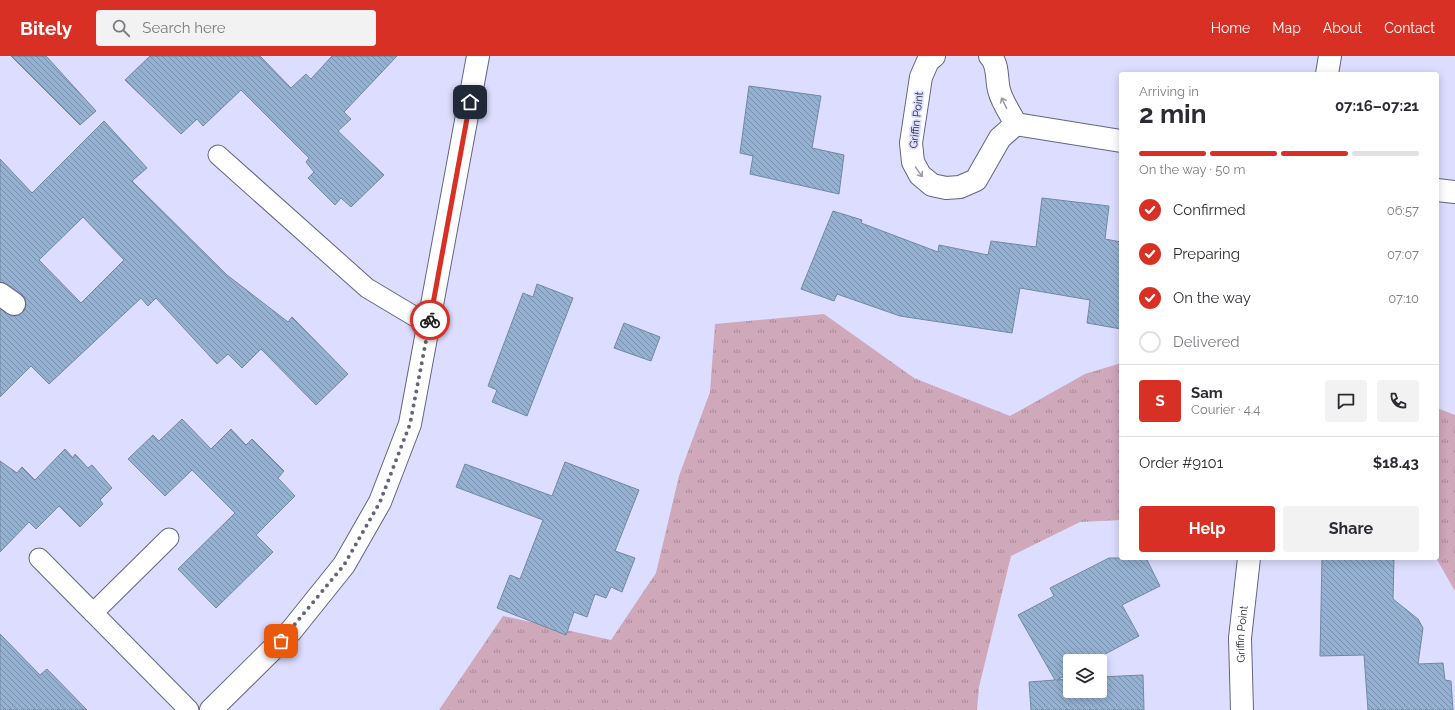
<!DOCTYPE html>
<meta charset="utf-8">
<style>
:root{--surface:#fff;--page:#f2f2f3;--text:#2b2b33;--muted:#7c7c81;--line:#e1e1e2;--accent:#d93025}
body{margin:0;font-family:Raleway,sans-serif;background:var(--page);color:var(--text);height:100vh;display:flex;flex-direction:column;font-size:15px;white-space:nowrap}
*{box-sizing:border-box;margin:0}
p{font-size:13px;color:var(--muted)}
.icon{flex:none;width:22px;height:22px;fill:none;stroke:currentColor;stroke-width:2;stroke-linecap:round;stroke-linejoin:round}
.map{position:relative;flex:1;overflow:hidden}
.panel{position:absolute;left:1119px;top:16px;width:320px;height:488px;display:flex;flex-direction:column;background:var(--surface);border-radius:4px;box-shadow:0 2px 10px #0003}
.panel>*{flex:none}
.controls{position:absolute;left:1063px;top:598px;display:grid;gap:8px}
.controls a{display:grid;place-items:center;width:44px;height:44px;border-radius:4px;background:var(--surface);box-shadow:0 2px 10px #0003;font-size:20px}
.pin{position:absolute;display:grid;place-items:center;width:34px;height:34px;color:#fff;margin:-17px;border-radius:8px;box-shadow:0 2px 6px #0006}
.courier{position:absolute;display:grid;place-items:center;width:40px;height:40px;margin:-20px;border:3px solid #d93025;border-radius:50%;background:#fff;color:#222;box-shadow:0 1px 5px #0007}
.headline em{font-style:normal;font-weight:700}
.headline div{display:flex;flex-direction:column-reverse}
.headline{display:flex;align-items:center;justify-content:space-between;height:68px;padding:0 20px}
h1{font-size:26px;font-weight:700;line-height:30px}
.bar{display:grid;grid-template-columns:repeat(4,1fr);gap:6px 4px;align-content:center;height:48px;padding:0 20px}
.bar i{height:5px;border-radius:3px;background:var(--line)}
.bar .current{background:var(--accent)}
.bar p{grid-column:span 4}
.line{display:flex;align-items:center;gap:10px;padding:0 20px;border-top:1px solid var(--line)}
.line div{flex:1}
.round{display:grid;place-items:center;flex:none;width:42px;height:42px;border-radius:4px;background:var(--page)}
ol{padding:0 20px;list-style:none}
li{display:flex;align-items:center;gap:12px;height:44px}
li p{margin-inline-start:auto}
li .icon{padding:4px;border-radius:50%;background:var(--accent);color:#fff;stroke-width:4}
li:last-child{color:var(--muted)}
li i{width:22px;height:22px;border:2px solid var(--line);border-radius:50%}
.button{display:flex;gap:8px;margin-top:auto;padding:8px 20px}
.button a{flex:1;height:46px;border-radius:4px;background:var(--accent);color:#fff;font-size:16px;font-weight:700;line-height:46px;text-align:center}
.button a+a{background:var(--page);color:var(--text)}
header{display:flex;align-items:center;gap:24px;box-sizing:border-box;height:56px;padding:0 20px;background:var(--accent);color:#fff}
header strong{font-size:19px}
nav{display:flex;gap:22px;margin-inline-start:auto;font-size:14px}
.search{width:280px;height:36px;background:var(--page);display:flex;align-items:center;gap:10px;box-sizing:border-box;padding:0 14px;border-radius:4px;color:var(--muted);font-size:15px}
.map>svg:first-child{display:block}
</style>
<header>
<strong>Bitely</strong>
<div class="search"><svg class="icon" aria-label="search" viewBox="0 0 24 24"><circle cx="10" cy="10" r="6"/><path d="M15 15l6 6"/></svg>Search here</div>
<nav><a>Home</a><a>Map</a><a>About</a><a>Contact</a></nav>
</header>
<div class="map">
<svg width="1455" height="654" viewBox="0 0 1455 654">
<defs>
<pattern id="grass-tufts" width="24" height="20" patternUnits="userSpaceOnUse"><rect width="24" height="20" fill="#cfa8ba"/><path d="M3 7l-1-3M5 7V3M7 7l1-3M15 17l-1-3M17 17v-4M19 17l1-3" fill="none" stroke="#a88998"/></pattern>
<pattern id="building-back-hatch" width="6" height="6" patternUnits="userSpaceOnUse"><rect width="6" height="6" fill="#94b1d3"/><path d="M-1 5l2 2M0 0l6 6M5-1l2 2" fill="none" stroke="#7990ac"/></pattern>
</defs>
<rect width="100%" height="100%" fill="#dcddff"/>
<!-- grass -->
<path fill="url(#grass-tufts)" d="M824,258L914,322L1010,360L1085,318L1121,307V464L1080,466L1011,500L979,631L977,654H439L503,560L611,584L656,517L679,420L710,336L715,268Z
M1437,352L1455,359V535L1436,502Z"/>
<!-- building -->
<path fill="url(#building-back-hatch)" stroke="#7288a1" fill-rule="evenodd" d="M11,0H46L96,55L80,69Z
M150,0H260L291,32L306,18L311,23L332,0H397L344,56L351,63L338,75L384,119L351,151L341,142L335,149L308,122L314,116L306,106L309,102L241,34L203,70L197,63L181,78L125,24Z
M749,30L821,40L812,92L844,99L839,138L750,118L753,100L740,97Z
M104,65L147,112L132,125L227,219L288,266L292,261L348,318L316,349L261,293L242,312L228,298L217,308L156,242L148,250L141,242L49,328L31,310L0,341V253L12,260L19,259L24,255L26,249L25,242L21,238L7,228L0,226V103L32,137ZM83,161L124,204L81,247L39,204Z
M1042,142L1109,150L1105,183L1121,186V273L1087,267L1090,244L1020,232L1012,277L900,260L837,238L834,245L801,233L833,155L862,164L861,167L938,196L939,189L988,199L991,185L1036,191Z
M537,228L573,242L527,360L492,346L497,334L488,330L523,237L533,241Z
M624,267L660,281L651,305L614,292Z
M182,363L211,393L231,373L246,389L252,383L284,415L278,422L295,440L256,479L273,496L216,552L178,513L235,457L192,414L165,440L128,403L153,379L159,385Z
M65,393L73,402L75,398L88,412L92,409L112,432L100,444L103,448L80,471L59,450L36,473L29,466L0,496V405L17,417L22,411L35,424Z
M565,406L639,434L615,495L635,502L622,536L611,531L606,542L595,538L587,561L574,556L566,579L497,552L510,519L520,523L543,464L456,431L465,408L552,440Z
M1109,502H1146L1160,530L1122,549L1139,580L1092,605H1070V617L1057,624L1070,623V635H1100V621L1143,619L1144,654H1031L1029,626L1055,624L1018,559L1054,540L1050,532Z
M1322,502H1394L1393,543L1418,563L1423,572L1418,608L1443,607L1445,624L1451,625L1453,654H1368L1364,599L1320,600Z
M0,578L40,619L47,613L87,654H0Z"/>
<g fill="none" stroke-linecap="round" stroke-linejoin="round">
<defs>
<path id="lane" d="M218,99L367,232L429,269
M39,502L189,654
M93,557L169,482"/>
<g id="street">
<path d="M934,0L928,5L921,21L911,87L913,106L920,119L932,129L946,132L960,131L976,124L1000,82L1016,68C1010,57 1002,46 999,34C996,23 999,9 990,0"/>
<path d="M1327,18L1330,0"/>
<path d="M1016,68L1121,85"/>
<path d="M1437,134L1455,136"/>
<path d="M0,238L14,248"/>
<path d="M211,654L291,575L344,509L380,446L410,368L478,0"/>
<path id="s1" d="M1242,654L1240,582L1249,502"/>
</g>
</defs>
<!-- lane casing -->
<use href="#lane" stroke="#646481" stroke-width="21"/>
<!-- street casing -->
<use href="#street" stroke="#646481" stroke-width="24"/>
<!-- lane -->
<use href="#lane" stroke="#fff" stroke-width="19"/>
<!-- street -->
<use href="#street" stroke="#fff" stroke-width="22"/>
</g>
<!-- one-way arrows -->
<defs><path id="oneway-shaft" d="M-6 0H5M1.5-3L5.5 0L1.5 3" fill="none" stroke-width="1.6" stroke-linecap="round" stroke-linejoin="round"/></defs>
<g stroke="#9d9da3">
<use href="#oneway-shaft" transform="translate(1004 47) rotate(-116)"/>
<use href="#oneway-shaft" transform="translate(919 116) rotate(55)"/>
</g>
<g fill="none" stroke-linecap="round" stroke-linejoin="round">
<!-- done -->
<path stroke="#65657a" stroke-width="4" stroke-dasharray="0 7.2" d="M281,585L344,509L380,446L410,368L430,264"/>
<!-- route -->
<path stroke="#d93025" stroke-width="5" d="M430,264L470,46"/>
</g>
<g text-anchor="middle" stroke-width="3.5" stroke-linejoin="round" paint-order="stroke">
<!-- street labels -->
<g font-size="11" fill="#252532" stroke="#dcddff">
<text transform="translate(916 64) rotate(-84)" y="4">Griffin Point</text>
<text dy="4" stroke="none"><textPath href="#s1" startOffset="76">Griffin Point</textPath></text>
</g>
</g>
</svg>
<div class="controls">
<a><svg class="icon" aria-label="layers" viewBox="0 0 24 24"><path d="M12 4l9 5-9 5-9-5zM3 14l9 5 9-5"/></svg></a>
</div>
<div class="pin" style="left:281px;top:585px;background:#ea580c"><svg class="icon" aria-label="bag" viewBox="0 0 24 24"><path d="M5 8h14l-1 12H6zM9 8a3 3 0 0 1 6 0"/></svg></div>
<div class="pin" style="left:470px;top:46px;background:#1f2937"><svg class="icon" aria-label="home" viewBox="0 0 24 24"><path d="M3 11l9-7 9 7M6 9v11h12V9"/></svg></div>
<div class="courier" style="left:430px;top:264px"><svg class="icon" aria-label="bike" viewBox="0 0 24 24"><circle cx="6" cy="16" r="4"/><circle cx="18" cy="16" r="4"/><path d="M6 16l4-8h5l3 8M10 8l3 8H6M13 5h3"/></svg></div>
<section class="panel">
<div class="headline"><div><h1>2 min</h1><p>Arriving in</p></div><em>07:16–07:21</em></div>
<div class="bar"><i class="current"></i><i class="current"></i><i class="current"></i><i></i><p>On the way · 50 m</p></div>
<ol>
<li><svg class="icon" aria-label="check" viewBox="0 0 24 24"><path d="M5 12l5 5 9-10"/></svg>Confirmed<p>06:57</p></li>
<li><svg class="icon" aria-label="check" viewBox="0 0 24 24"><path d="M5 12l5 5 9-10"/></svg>Preparing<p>07:07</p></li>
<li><svg class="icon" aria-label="check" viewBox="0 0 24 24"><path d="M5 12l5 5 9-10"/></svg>On the way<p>07:10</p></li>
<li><i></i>Delivered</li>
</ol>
<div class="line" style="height:72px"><b class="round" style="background:var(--accent);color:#fff">S</b><div><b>Sam</b><p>Courier · 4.4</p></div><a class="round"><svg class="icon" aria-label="chat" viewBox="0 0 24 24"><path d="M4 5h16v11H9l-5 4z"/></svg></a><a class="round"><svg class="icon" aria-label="phone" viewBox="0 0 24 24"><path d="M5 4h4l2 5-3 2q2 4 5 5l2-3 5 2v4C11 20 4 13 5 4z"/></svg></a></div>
<div class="line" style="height:52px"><div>Order #9101</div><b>$18.43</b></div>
<div class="button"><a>Help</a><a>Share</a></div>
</section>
</div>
